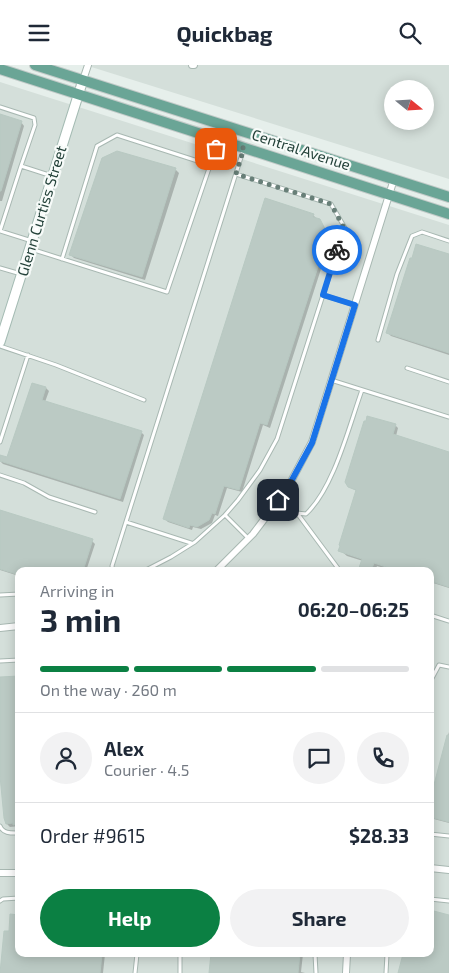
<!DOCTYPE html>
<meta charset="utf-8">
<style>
:root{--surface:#fff;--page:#f2f2f3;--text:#1f2937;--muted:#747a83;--line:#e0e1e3;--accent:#0b8043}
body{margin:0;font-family:"Exo 2",sans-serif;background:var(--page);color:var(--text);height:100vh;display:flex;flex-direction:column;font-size:19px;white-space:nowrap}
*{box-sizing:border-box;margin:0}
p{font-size:16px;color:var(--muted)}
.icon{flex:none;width:28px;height:28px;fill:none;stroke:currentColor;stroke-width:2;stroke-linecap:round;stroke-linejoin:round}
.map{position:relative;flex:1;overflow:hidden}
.drawer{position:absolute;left:15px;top:502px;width:419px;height:390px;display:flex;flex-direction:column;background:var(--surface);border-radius:10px;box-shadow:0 2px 12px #0003}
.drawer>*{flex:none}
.needle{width:32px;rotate:108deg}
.fabs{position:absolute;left:384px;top:15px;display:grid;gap:10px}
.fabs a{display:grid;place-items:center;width:50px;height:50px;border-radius:50%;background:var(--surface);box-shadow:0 2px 12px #0003;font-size:25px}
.pin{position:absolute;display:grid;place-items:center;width:42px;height:42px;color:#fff;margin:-21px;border-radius:10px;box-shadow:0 2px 8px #0006}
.courier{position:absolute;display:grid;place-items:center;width:50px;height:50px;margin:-25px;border:4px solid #1a73e8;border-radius:50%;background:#fff;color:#222;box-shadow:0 1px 6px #0007}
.headline em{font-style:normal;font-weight:700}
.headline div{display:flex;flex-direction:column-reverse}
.headline{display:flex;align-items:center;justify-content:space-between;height:85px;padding:0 25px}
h1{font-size:32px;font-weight:700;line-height:38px}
.bar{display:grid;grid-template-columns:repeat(4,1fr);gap:8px 5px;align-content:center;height:60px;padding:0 25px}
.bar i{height:6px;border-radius:4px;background:var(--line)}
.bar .active{background:var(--accent)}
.bar p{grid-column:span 4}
.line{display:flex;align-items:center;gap:12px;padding:0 25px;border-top:1px solid var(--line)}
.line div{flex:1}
.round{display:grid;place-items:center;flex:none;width:52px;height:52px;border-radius:26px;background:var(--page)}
.button{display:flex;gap:10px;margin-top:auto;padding:10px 25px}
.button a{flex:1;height:58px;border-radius:30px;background:var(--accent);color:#fff;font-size:20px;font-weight:700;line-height:58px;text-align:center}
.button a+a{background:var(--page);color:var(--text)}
header{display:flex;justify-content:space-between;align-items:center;height:65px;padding:0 25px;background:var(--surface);font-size:22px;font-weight:700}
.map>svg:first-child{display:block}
</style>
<header><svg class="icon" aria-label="menu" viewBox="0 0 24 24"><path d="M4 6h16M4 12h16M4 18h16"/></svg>Quickbag<svg class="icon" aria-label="search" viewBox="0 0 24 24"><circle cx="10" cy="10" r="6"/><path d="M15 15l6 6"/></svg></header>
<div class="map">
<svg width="449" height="908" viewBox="0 0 449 908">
<rect width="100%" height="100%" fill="#e6efeb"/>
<!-- built -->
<path fill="#d4dfda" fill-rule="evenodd" d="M85,0H449V114ZM392,24H425V56H392Z
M0,17L449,160V908H0ZM19,506H430V889H19Z"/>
<!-- shadow -->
<path fill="#0003" d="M0,51L21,57L24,61L2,136H0Z
M117,87L176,105L179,108L145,215L74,193L71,190Z
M224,94L231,98L229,105L222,100Z
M313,150L322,159L329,170L327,176L329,179L270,363L263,360L242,427L227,423L218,451L215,450L212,458L201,464L193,462L192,465L168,457L165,454Z
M449,190V290L391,271L388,268Z
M46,323L49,326L45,337L141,367L144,370L123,437L3,399L0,396L8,394Z
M395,360L398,363L396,371L449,388V523L430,517V506H394L377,501L375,506H360L363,496L347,491L340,485L357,426L349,422Z
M0,447L92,476L95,479L86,506H19V511L0,505Z
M19,612V761L10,762L7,759L0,705V614Z
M449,667V758L430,753V740Z
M10,868L19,889H105L103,908H1Z
M212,889H303L301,907L305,908H210Z"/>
<!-- building -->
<path fill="#bbcac4" stroke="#b8c9c2" d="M0,49L22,56L1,126H0Z
M117,86L176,103L142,212L69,190L102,93Z
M265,133L314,149L313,152L320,154L326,166L324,173L327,174L267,360L260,358L239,425L224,421L215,449L212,448L209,455L197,462L190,460L189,463L163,454Z
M416,179L449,189V288L386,268L410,193H412Z
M32,318L46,322L42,335L142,366L120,434L0,396V390L7,392Z
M367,351L396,359L393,369L449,387V522L430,516V506H398L374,498L371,506H358L362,494L338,486L340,481L339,480L356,425L348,422L345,417L364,356H366Z
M0,445L93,474L83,506H36L28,504L27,506H19V510L0,504Z
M19,611V759L13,760V758L6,759L4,753L0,711V612Z
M447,670H449V757L430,752V735Z
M430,845L449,850V908H398L403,889H430Z
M10,849L19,850V889H102L100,908H0L4,866H9Z
M211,889H300L298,908H209Z"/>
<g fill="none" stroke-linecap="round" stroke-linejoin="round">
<defs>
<path id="lane" d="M0,42L34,53L35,60L21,101
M236,109L331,139L345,163L323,230L355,240
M0,166L21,101L52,111
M0,166L32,176
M31,184L167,227L218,77
M62,194L97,81L117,70L210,100
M0,203L21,209
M378,275L397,209L412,171L422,167L449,176
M0,281L56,300L144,335
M407,303L449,317
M331,315L449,352
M0,377L28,290
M0,410L24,418L49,432L95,447
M279,435L297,448L340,506
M297,448L306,449C334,423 349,361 362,325
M126,457L191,478
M248,473L225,450L238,435L260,405L277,374L323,230
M113,506L112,501L243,86
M144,506L171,492L195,477L225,450
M0,530L19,529
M430,550L449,556
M0,596L19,595
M430,617L439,600L449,602
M0,761C3,769 12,768 19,768
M430,769L449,771
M430,834L449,836
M0,836L3,834L19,833
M315,889L316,908
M135,908L137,889
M180,908V889
M386,908L387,889"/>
<path id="street" d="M192,0H194
M83,15L88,0
M216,506L253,469L287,424L312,377L394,114
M0,563L19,561
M430,803L449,805
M0,808H19
M346,908L347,889"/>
<path id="secondary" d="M0,277L83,15"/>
<path id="primary" d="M35,0L449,132
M0,4L449,149"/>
</defs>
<!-- lane casing -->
<use href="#lane" stroke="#a8b8b2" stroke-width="5"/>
<!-- street casing -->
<use href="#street" stroke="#a8b8b2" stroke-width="8"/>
<!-- secondary casing -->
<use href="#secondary" stroke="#a4bbb3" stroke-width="11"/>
<!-- primary casing -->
<use href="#primary" stroke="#c2cac8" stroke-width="12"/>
<!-- lane -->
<use href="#lane" stroke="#fff" stroke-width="3"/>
<!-- street -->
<use href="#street" stroke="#fff" stroke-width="6"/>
<!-- secondary -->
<use href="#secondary" stroke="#fff" stroke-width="9"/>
<!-- primary -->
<use href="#primary" stroke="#6aa596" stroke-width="10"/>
</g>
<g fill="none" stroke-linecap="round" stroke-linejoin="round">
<!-- done -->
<path stroke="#687f78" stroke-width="5" stroke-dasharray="0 9" d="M216,84L219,74L244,83L236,109L331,139L344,163L337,185"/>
<!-- route -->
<path stroke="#1a73e8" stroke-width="6" d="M278,435L287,424L312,378L355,240L323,230L337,185"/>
</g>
<g text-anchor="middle" stroke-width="4.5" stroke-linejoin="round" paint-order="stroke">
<!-- street labels -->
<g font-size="15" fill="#24423a" stroke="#f7fbf9">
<text transform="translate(301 85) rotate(18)" y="5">Central Avenue</text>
<text transform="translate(42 146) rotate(-73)" y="5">Glenn Curtiss Street</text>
</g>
</g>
</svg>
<div class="fabs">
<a><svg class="needle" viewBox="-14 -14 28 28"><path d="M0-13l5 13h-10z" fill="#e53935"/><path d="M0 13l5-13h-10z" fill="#747a83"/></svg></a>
</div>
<div class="pin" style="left:216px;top:84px;background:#ea580c"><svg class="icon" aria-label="bag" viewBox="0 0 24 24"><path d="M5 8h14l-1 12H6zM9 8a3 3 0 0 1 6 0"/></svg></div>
<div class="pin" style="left:278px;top:435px;background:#1f2937"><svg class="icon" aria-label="home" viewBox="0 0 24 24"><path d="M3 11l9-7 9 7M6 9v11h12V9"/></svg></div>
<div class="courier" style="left:337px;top:185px"><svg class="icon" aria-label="bike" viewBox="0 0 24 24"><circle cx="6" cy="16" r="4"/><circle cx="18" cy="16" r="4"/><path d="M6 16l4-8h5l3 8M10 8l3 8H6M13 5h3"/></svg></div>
<section class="drawer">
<div class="headline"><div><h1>3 min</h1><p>Arriving in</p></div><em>06:20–06:25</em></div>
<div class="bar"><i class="active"></i><i class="active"></i><i class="active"></i><i></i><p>On the way · 260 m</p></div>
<div class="line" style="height:90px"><a class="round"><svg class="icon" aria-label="person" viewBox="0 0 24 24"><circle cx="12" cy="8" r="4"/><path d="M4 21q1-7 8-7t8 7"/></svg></a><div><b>Alex</b><p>Courier · 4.5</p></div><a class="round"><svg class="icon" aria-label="chat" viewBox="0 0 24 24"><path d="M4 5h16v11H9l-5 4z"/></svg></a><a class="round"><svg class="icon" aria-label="phone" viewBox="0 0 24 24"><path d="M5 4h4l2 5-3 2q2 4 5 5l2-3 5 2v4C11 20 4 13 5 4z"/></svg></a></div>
<div class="line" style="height:65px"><div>Order #9615</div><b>$28.33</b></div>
<div class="button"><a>Help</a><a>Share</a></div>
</section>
</div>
